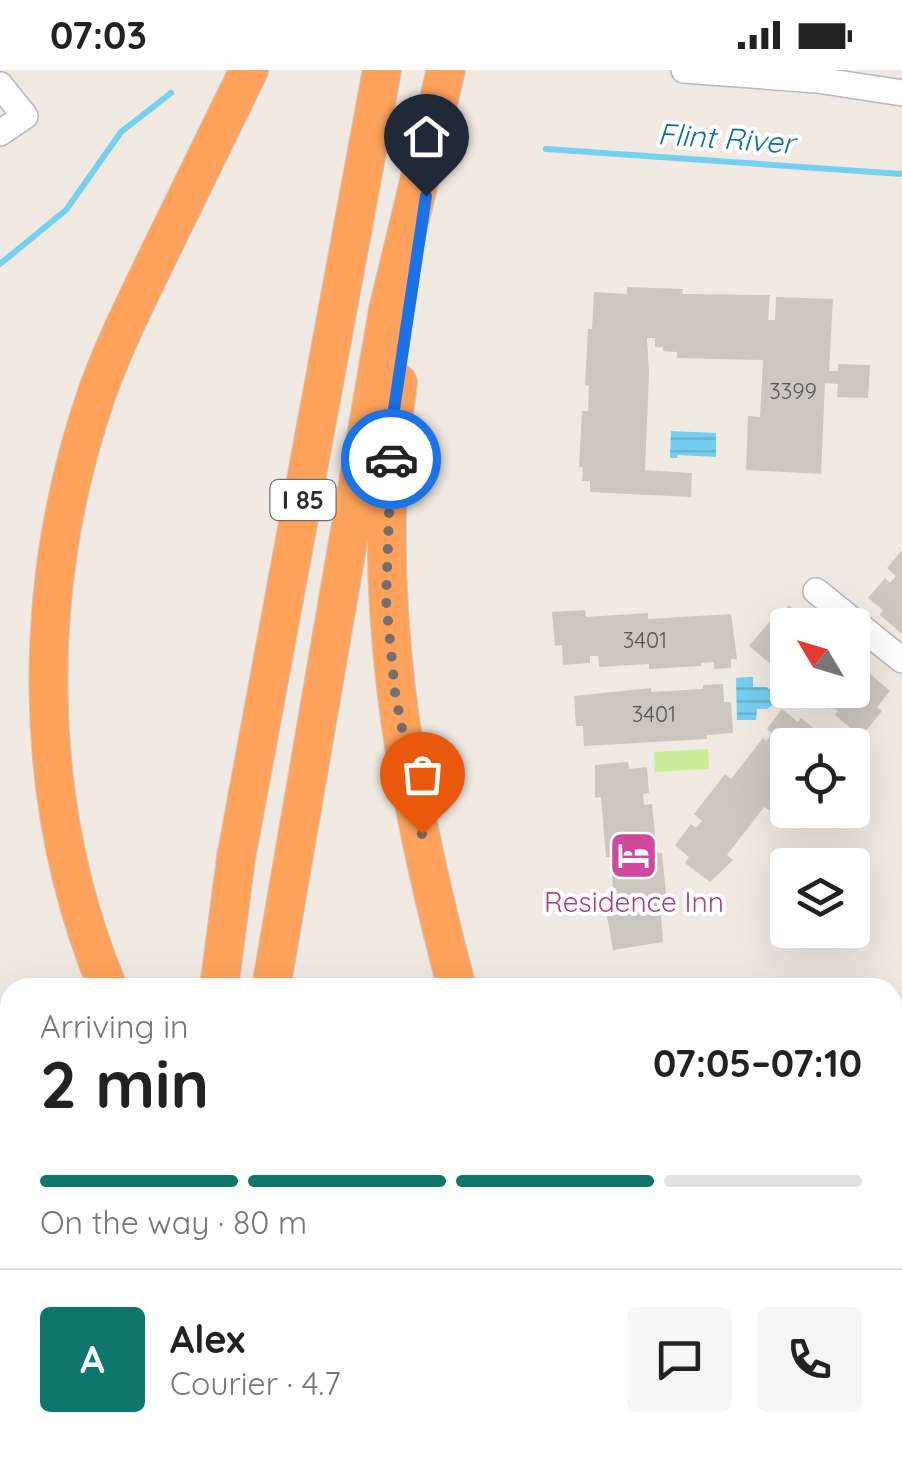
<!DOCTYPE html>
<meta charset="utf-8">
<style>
:root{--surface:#fff;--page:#f6f6f6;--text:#222;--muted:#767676;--line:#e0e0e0;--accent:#0f766e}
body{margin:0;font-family:Quicksand,sans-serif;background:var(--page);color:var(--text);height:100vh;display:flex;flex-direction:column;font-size:38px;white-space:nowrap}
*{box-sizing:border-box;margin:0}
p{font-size:32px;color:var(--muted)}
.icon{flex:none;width:55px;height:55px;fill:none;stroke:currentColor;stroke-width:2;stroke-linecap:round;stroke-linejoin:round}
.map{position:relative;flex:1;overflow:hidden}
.panel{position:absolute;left:0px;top:908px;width:902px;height:492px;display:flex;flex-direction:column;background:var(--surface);border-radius:30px 30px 0 0;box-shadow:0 10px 40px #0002}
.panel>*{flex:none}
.needle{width:65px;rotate:308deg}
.controls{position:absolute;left:770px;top:538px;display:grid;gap:20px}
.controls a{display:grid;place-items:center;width:100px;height:100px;border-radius:10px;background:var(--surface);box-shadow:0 10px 40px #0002;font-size:50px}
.pin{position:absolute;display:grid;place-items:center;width:85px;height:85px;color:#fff;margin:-102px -42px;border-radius:50% 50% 50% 0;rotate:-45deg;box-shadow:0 0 10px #0007}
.pin .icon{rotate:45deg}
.courier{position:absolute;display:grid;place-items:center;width:100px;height:100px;margin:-50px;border:8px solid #1a73e8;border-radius:50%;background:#fff;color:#222;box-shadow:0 2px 12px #0007}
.head em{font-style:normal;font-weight:800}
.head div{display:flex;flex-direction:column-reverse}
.head{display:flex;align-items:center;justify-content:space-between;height:170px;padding:0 40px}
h1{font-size:65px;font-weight:800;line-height:75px}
.bar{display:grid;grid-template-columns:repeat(4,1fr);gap:15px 10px;align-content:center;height:120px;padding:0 40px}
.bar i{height:12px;border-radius:8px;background:var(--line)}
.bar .on{background:var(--accent)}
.bar p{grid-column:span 4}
.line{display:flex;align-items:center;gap:25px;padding:0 40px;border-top:2px solid var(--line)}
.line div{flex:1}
.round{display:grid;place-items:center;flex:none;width:105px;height:105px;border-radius:10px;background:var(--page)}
.status{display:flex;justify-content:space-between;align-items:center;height:70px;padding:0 50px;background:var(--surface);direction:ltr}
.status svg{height:28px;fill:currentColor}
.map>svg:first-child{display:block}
</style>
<div class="status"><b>07:03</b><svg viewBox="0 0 49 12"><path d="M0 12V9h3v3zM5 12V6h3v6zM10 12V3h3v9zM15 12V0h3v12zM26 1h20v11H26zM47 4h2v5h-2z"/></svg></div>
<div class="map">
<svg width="902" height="1398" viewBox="0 0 902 1398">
<defs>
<pattern id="water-rules" width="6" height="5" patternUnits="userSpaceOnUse" patternTransform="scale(2.5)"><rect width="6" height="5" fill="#75cff0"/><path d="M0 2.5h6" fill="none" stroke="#66b2ce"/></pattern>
</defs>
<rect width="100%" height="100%" fill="#efe9e1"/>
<!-- pitch -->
<path fill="#c9ec9a" d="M708,679L709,699L655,702L654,682Z"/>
<!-- water -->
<path fill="url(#water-rules)" d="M671,361L716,363V387L678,385L677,388H670Z
M753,607V617H767L773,623L774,634L767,639H757L756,650H737L736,608Z"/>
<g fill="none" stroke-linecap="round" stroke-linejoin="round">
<!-- stream -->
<path stroke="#75cff0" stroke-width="6" d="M546,79L902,104
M0,194L66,140L121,62L171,23"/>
</g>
<!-- building -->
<path fill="#cbc7bf" d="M627,217L683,219L682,224L770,225L768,250H775L776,227L833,229L829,301H838V294L870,295L868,328L837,327L838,314L825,313L821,404L746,400L748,346L760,347L763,290L677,288V282L663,281V277H655V268H647L649,304L645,400L692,403L691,427L590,422V411H582L583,397H579L582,341H588L589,316L585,315L588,259H592L594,222L627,224Z
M902,480V564L880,545L883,540L868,528L885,508L890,513L896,506L887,498Z
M789,535L813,555H788V608L749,576L771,550L775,554Z
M585,540L586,547L648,543V549L731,544L737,589H731V598L714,599V592L701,593V596L649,599V594L599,597L598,586H590V593L563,595L562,575L555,576L552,542Z
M852,590L863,598L858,604L865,609L869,603L890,621L877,637L882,641L861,667L835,645L838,641L831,635L828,639L808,623L805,627L797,620H852Z
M723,614L724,632H731L733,663L707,665V669L584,676L583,656H576L574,626L651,618V622L703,619V615Z
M782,639L798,652L801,648L827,669L822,675H788V716L769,740L764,737L727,785L733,790L710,812L685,793L689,787L675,775L691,754L696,758L702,751L694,744L725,704L731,709L763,668L766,671L772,663L767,659Z
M628,692L629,699L647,697L649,723L643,724L644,735L652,734L657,783H662L667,834L655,836L656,844H661L663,872L613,880L607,846L616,845L610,787H606L601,727L595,728V695Z
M0,992L10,1000V1035L3,1044L8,1047L0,1057Z
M0,1150L10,1158V1177L0,1189Z"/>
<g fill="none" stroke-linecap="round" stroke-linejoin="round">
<defs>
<path id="minor" d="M684,0L817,10L902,23
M0,15L25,46L0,63
M816,521L902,590
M0,1112L10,1120
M892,1133L902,1137"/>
<path id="highway" d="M398,313C367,516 404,721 457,918
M108,918C30,730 31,514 97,323C114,275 137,230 159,184C189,123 219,61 249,0
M219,918L236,788L382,0
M271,918L388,240L446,0
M521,1390L531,1398
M691,1390L697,1398
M794,1390L827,1398
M167,1398L168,1390
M224,1398L225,1390"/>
</defs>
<!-- minor casing -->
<use href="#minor" stroke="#b4b7c1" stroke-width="28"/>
<!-- highway casing -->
<use href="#highway" stroke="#c9c9c9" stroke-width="40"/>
<!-- minor -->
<use href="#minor" stroke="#fff" stroke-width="25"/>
<!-- highway -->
<use href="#highway" stroke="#ffa35c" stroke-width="38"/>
</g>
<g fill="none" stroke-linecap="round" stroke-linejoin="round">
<!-- done -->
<path stroke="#726f6d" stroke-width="10" stroke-dasharray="0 18" d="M391,389L386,530L395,622L422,764"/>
<!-- route -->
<path stroke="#1a73e8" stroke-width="12" d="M391,389L393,346L426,126"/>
</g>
<!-- icons -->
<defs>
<symbol id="hotel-square" viewBox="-11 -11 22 22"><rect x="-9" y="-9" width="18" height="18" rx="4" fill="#d1479c" stroke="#fff"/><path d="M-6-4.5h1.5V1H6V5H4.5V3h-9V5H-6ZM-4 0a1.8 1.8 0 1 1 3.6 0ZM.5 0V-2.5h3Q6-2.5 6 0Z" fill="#fff"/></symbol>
</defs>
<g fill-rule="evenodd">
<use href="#hotel-square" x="606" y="758" width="55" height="55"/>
</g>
<g text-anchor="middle" stroke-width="8" stroke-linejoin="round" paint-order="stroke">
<!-- number labels -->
<g font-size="22" fill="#555452">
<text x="793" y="329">3399</text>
<text x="645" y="578">3401</text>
<text x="654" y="652">3401</text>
</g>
<!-- shield labels -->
<rect fill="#fff" stroke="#6d6d6d" stroke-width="2.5" x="270.5" y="410" width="65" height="40" rx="8"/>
<g font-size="25" font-weight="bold" fill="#2e2e2e">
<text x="303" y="439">I 85</text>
</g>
<!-- hotel labels -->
<g font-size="28" fill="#b23c85" stroke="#fff">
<text x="634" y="842">Residence Inn</text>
</g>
<!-- water labels -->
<g font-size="30" font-style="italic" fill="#0d6fa3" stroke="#fff">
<text transform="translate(726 69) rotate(4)" y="10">Flint River</text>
</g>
</g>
</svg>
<div class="controls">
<a><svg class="needle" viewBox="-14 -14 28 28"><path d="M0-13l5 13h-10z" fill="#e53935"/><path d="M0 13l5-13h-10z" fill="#767676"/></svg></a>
<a><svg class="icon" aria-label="locate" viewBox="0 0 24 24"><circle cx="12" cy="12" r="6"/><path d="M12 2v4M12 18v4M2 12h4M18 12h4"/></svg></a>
<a><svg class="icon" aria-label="layers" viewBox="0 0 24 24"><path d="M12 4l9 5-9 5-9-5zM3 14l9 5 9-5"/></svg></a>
</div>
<div class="pin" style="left:422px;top:764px;background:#ea580c"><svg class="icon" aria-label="bag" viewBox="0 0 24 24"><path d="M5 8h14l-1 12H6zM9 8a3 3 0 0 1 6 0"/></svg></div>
<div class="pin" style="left:426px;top:126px;background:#1f2937"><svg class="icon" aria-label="home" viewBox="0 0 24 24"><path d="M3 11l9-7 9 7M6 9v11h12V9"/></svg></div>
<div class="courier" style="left:391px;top:389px"><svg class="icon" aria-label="car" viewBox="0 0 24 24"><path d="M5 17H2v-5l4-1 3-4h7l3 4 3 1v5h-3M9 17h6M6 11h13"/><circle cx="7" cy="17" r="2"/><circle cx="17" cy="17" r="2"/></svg></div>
<section class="panel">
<div class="head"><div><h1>2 min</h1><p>Arriving in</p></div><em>07:05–07:10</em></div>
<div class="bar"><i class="on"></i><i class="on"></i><i class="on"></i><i></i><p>On the way · 80 m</p></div>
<div class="line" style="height:180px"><b class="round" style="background:var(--accent);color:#fff">A</b><div><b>Alex</b><p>Courier · 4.7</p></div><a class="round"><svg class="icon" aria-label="chat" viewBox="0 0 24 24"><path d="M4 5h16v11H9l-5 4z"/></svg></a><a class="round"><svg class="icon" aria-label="phone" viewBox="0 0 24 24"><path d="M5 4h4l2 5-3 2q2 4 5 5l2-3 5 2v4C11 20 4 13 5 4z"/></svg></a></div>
</section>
</div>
